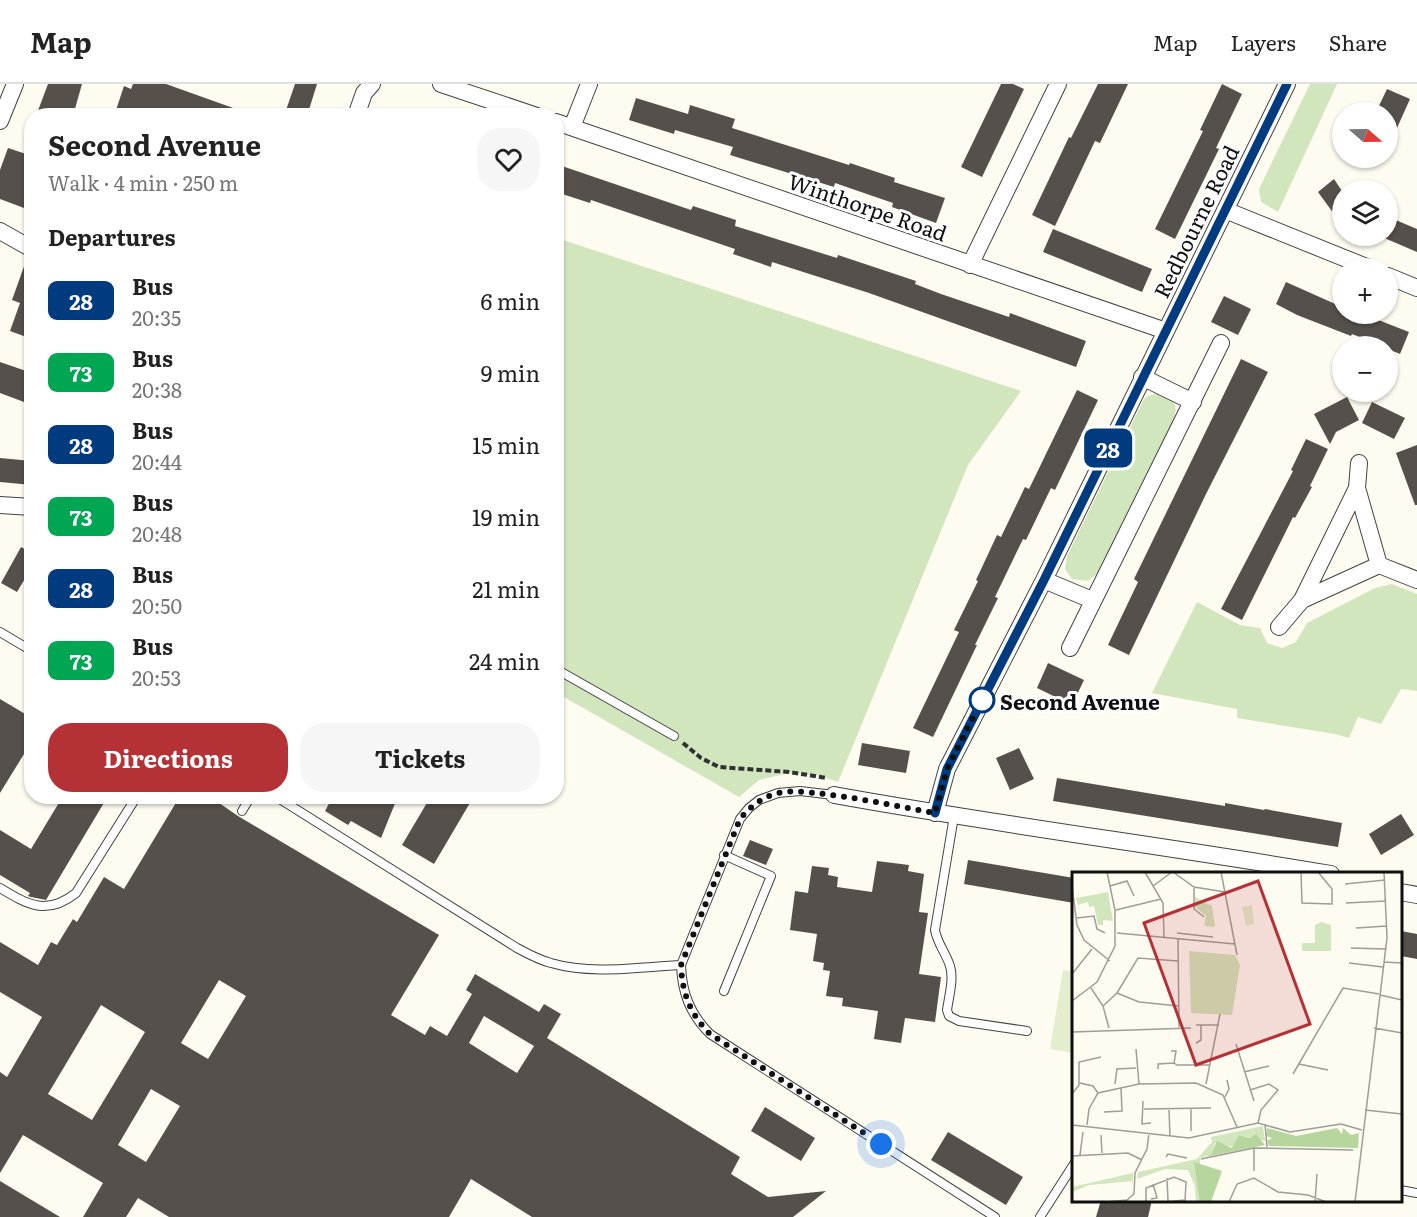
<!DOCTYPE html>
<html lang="en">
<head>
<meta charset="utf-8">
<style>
	:root { --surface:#fff; --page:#f6f6f6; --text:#222; --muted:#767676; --line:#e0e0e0; --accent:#b43136 }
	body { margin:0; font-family:Literata,serif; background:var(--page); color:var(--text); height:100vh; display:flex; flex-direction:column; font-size:22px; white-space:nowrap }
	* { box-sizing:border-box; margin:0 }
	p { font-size:20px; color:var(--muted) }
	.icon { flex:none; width:33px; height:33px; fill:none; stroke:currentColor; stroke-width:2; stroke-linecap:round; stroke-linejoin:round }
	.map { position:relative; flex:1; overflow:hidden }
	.drawer { position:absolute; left:24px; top:24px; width:540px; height:696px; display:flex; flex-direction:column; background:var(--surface); border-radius:24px; box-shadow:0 2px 4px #0004 }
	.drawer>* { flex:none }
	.badge { padding:0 12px; border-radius:9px; font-size:21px; line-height:39px }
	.needle { width:39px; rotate:110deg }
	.tools { position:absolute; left:1332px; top:18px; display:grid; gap:12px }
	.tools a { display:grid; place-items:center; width:66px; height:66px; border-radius:50%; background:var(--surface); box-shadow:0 2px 4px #0004; font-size:30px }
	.you { position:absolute; width:30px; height:30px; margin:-15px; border:4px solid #fff; border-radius:50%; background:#1a73e8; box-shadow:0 0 0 9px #1a73e833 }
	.map>.badge { position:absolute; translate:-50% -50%; box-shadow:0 0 0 3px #fff }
	h2 { padding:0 24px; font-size:22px; line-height:54px }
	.round { display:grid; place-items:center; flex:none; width:63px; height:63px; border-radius:24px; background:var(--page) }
	.head { display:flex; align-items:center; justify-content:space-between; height:102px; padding:0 24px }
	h1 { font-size:28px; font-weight:700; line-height:45px }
	.primary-button { display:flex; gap:12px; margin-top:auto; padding:12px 24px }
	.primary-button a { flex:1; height:69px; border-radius:24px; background:var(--accent); color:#fff; font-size:24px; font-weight:700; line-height:69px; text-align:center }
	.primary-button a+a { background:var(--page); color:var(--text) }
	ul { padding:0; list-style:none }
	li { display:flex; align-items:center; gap:18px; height:72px; padding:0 24px }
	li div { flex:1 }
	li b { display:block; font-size:22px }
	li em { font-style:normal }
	li .badge { min-width:66px; font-weight:700; text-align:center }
	header { display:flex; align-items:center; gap:36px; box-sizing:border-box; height:84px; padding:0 30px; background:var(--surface); border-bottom:2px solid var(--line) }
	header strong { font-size:28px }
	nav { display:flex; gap:33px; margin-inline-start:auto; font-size:21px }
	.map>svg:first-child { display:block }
	.green { fill:#d2e6bd }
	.pitch { fill:#e3eece }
	.building { fill:#56504c; fill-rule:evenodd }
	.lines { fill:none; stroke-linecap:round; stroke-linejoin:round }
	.service-casing { stroke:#424242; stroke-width:10 }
	.minor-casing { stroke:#424242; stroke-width:18 }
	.path { stroke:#313131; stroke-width:4; stroke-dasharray:6 3; stroke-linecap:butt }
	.service { stroke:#fff; stroke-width:8 }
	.minor { stroke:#fff; stroke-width:16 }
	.line-casing { stroke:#fff; stroke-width:14 }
	.line { stroke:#003b80; stroke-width:9 }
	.walk { stroke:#0f0f0f; stroke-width:6; stroke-dasharray:0 10.8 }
	.stop-dot { fill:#fff; stroke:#003b80; stroke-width:3 }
	.labels { text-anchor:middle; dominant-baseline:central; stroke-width:6; stroke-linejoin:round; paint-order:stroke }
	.street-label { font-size:21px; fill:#0f0f0f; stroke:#fff }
	.stop-label { font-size:21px; font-weight:bold; fill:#0f0f0f; stroke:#fff; text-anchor:start }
	.inset-road { fill:none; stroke:#9e9d97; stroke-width:1.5 }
	.view { fill:#b43136; fill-opacity:0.15; stroke:#b43136; stroke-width:3 }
	.inset-edge { fill:none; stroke:#0f0f0f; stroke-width:3 }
</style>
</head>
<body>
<header>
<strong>Map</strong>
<nav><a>Map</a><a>Layers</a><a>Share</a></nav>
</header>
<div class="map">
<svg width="1417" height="1133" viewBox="0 0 1417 1133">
	<rect width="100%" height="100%" fill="#fefbf1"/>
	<path class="green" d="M1310,0H1337L1278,128L1261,118L1259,105Z
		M557,154L1021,307L968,381L838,698L817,691L789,689L759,696L739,713L557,609Z
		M1158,309C1178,318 1179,321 1171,342L1098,489L1088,497L1072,495L1065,485L1067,472L1144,315L1148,312Z
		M1392,500L1417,510V607L1401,605L1381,640L1358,633L1349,654L1335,650L1237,634V625L1152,609L1197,518L1240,541L1260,544L1267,559L1282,564L1296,558L1307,539L1375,504Z"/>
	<path class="pitch" d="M1063,886L1073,888V969L1050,965Z"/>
	<path class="building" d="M48,0H82L73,32H36Z
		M133,0H166L250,30L249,32H114L124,2L131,5Z
		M295,0H317L307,32H284Z
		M1001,0H1013L1024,5L982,93L961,83Z
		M1098,0H1128L1100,59L1095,57L1055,142L1032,131L1069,53L1071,54Z
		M1222,0L1242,10L1216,64L1219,65L1175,155L1155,145L1203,47L1200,46Z
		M1387,5L1410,15L1388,64V28H1376Z
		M636,14L688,30L690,21L735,35L732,44L849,81L850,79L895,94L894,98L945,114L936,139L892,123L893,119L835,99L834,103L730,71L733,63L675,46L674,50L629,36Z
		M8,64L32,72V127L0,115V86Z
		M556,80L691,126L693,122L736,136L735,142L837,174L838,171L916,197L915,200L941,210L1009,233L1010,229L1086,257L1076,283L869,209L772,178L771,183L733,170L735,165L591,116L590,119L556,108Z
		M1334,95L1342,107V141L1318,108Z
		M1391,134L1417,145V168L1382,153L1388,152V141Z
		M1053,145L1152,185L1142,208L1043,168Z
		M27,174L32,175V255L10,247L20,219L12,216Z
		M1286,198L1342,223V230H1363L1409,248L1400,270L1388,265V262H1382L1352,250L1351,252L1297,231L1276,220Z
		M1224,212L1251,225L1238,251L1211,238Z
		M1241,275L1268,288L1206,410L1129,571L1108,561L1138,498L1134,495Z
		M0,278L32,289V321L0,309Z
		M1077,306L1098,316L1055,406L1051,404L1026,456L1023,455L995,513L998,514L975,561H977L933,653L913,644L959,548L954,546L978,497L976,496L997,451L1001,453L1025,403L1029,405Z
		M1347,313L1359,336L1336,348L1330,360L1314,330Z
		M1372,318L1405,334L1394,355L1362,339Z
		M1306,355L1328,365L1310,402L1312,403L1295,434L1293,433L1242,536L1221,525L1293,387L1291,386Z
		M1417,361V421H1415L1396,369Z
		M0,374L32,377V401L0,398Z
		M21,463L32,469V483L17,508L1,499Z
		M1048,579L1084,596L1072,621L1037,604Z
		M0,615L32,634V657L0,709Z
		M862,659L910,667L906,689L858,681Z
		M1019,664L1034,695L1010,706L996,674Z
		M1057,694L1225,722V719L1264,726L1265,725L1342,739L1338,763L1053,717Z
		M63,712H108L46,816L31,813L28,812L30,809L0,791V746L31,765Z
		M180,712H209L238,732L439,851L391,931L425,951L430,942L447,952L472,910L466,906L475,890L539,928L544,920L561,930L547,954L740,1073L731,1090L768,1113L826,1107L793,1133H532L471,1095L449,1133H169L138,1114L126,1133H83L103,1099L23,1051L0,1089V988L7,993L42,933L0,908V858L38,881L51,858L57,861L73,835L77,838L104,793L124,805ZM219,896L246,912L208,975L181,959ZM101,921L145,948L92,1036L48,1010ZM484,932L534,962L517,989L469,959ZM151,1005L180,1022L146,1078L118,1061Z
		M333,712H398L381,754L351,737L348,741L325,727Z
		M431,712H474L434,780L402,761Z
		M1401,730L1414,751L1381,771L1369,750Z
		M750,756L773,765L766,781L743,772Z
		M968,776L1074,794V819L964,800Z
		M877,777L909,781L908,787L924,790L919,828L928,829L919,890L941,893L935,938L905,934L901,959L874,955L878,927L842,922L843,914L826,912L830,887L823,886L824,879L813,877L817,850L790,846L795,807L808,809L812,782L829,784L828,791L838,793L837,803L872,808Z
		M1401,847L1417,850V875L1401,872Z
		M765,1023L815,1054L801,1077L751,1047Z
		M948,1048L1023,1093L1006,1121L931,1076Z
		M0,1097L60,1133H0Z
		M1101,1116H1152L1148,1133H1096Z"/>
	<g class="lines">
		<defs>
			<path id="service" d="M0,548L32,567
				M556,585L674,652
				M834,711L800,707L778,709L759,716L749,724L740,735L681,881C682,909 690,930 710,950L995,1133
				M275,712L517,864C528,870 539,876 551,879C592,891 639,883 681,881
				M242,727L251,712
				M954,732L935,846C937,859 946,869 950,882C954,895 949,912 947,926L949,932L959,937L1027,947
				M0,804C28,821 47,832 76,809L137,712
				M724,907L771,792L724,771
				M1400,1106L1417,1109
				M1040,1133L1074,1080"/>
			<path id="minor" d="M441,0L537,32
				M356,32L364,9L372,0
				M0,37L15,0
				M556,38L1166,247
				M572,43L589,0
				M1225,126L1369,184
				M0,147L32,165
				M970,181L1058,0
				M1388,192L1417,204
				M1142,293L1193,318
				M1357,404L1379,481
				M0,421L32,423
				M1044,496L1092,516
				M1302,516L1357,404L1359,379
				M1279,543L1302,516L1379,481L1417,496
				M1070,564L1221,259
				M834,711C999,741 1166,762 1331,790
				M935,729L947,685L1044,496L1287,0
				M1400,808L1417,811"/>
		</defs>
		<use href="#service" class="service-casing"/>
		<use href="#minor" class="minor-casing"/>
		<path class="path" d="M683,659L701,674L719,683L789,688L827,694"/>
		<use href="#service" class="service"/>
		<use href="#minor" class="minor"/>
	</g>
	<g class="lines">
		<defs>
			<path id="line" d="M935,729L947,685L1044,496L1287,0"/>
		</defs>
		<use href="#line" class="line-casing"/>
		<use href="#line" class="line"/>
		<path class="walk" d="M881,1060L710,950C690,930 682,909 681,881L740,735C750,723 762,713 778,709C790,706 803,708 815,709C855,713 895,722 935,729L947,685L982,616"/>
	</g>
	<circle class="stop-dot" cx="982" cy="616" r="12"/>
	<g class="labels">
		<g class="street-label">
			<text transform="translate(868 122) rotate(19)">Winthorpe Road</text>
			<text transform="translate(1195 137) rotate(-64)">Redbourne Road</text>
		</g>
		<g class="stop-label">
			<text x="1000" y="616">Second Avenue</text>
		</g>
	</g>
	<g transform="translate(1072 788)">
		<rect width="330" height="330" fill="#fefbf1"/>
		<path d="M36,20L41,49L31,48V53H26L22,34L17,35L16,30L6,33L4,26ZM123,25L140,34L143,55L132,54L134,44L123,35ZM249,50L259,53V79H230V71H243V53ZM117,79L163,83L168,93L160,143L119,141ZM191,254L193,269L167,263L163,275L143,271L139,282L128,286V330H124L123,314L116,298L93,297L65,307L66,300L125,287L140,270L139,265ZM61,301V309L17,313L0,320V315Z" fill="#d2e6bd"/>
		<path d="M195,256L224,264L265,256L270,262L271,256L279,263L287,261L286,276L197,274L195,269L200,266L194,264ZM184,262L193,273L133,285L139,282L145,269L160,276L167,263L178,266ZM122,290L150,299L139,330H128Z" fill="#b6d69d"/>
		<path d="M180,33L182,52L174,54L170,35Z" fill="#e3eece"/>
		<path class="inset-road" d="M73,0L91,31L92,65M101,0L122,15L153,20M149,0L165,83M229,0L230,31L260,32V17L246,0M273,12L313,8M0,14L5,53L12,68L38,89M38,14L55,9L62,24M81,14L100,0M122,16V37L132,45M274,31L314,29M44,38L89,27M5,46L22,44L25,57L33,61M284,56L315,54M45,61L163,72M105,61L141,65M106,67L107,155M279,76L313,77M312,90L330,91M277,91L311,95M0,102L20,77M19,116L31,134L37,156M45,121L67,130L107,134M308,123L330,128M0,129L25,110L43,74V38L35,0M31,134L45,121L66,86L106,89M124,153H147M302,156L330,161M0,160L119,156M124,171L129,168V153M164,172L182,229M64,177L67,212M99,179H104L102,191L105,193H138M227,192L256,198M86,197V192L102,191M172,200L197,194M221,202L271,116L307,122M8,211L21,214L26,221M43,212L45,197L64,196M134,212L148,142M178,218L197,212L206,218L189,238L186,251M0,222L7,213V190L29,185M153,225L157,217L155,208M71,229L70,252L79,251M72,237L139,236M97,238L98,265M293,238L330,242M32,240L50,239L49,216M193,252L195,275M0,253L117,266L186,251L218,260L269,252L290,258M15,253L17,237L26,221L67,212L124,211L151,223L165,255M119,259V237M29,263L30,281M8,283L11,260M0,284L56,281L70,288M94,285L96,282L115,286M129,287L182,276L281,278M182,299V276M95,306L96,329M79,327L85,326L81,312M35,330L55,328L62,322L63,301L75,277L77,261M74,330V316L102,305L114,310L113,330M93,330L113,328M157,330L165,312L182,306L206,320L236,323L254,330M243,330L245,302M283,330L315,66L312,0"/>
		<path class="view" d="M186,9L238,152L124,193L72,51Z"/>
		<rect width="330" height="330" class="inset-edge"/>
	</g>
</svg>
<div class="tools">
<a><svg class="needle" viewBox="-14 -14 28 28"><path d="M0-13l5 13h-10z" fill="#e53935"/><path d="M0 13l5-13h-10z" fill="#767676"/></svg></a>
<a><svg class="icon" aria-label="layers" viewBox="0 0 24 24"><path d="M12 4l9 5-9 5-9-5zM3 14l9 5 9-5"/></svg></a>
<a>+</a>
<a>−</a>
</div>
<div class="you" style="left:881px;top:1060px"></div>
<b class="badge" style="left:1108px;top:364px;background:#003b80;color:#fff">28</b>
<section class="drawer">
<div class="head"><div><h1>Second Avenue</h1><p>Walk · 4 min · 250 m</p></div><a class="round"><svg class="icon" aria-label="heart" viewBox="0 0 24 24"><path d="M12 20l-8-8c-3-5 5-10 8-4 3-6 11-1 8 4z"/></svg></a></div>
<h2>Departures</h2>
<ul>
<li><span class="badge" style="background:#003b80;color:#fff">28</span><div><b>Bus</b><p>20:35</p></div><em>6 min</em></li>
<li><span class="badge" style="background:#00a651;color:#fff">73</span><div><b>Bus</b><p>20:38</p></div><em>9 min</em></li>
<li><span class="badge" style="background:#003b80;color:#fff">28</span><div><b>Bus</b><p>20:44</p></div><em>15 min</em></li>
<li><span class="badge" style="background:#00a651;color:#fff">73</span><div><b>Bus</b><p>20:48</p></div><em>19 min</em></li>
<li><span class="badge" style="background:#003b80;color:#fff">28</span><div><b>Bus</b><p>20:50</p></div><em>21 min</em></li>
<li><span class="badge" style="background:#00a651;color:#fff">73</span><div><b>Bus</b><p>20:53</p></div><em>24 min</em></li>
</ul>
<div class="primary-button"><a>Directions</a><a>Tickets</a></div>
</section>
</div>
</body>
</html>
